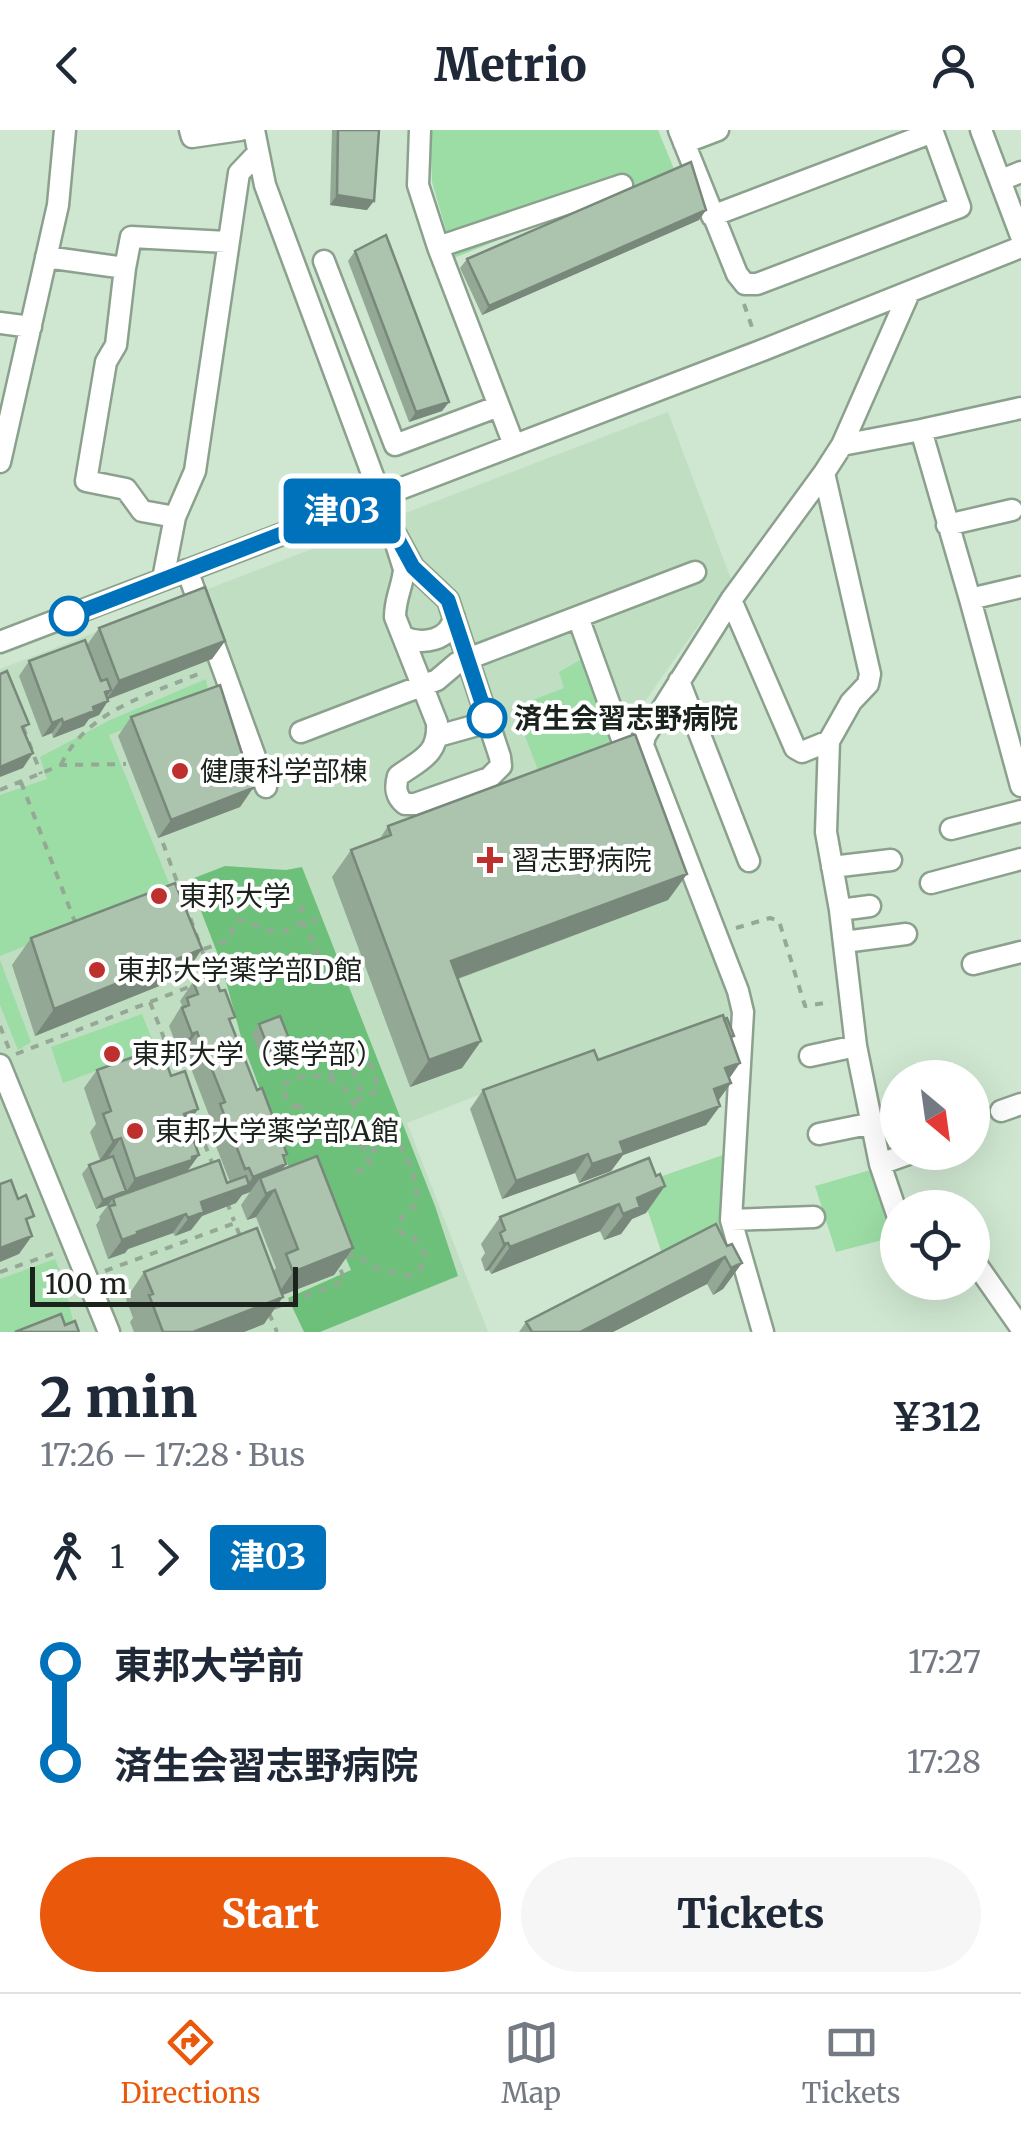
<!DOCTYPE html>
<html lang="en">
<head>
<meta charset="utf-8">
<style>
	:root { --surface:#fff; --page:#f6f6f7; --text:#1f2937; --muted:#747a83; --line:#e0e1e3; --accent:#ea580c }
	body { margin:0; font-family:Merriweather,"Noto Sans JP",serif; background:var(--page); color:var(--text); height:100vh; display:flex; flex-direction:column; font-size:38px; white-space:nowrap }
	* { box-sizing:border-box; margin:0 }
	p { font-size:32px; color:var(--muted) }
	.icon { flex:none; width:55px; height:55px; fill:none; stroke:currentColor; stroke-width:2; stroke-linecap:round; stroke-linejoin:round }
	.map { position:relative; height:1202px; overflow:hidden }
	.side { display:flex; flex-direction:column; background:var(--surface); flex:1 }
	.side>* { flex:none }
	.badge { padding:0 20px; border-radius:8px; font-size:35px; line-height:65px }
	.needle { width:65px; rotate:151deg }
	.buttons { position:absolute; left:880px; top:930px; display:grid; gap:20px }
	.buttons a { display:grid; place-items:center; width:110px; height:110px; border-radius:50%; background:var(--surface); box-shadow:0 10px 40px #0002; font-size:50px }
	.scale { position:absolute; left:30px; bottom:25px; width:268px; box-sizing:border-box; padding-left:10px; border:5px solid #1b231c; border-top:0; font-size:28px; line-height:35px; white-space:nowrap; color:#1b231c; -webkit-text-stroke:8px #fff; paint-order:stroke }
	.map>.badge { position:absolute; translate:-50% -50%; box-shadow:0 0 0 5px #fff }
	.legs { display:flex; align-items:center; gap:15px; height:110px; padding:0 40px; font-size:32px }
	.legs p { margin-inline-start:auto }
	.overview { display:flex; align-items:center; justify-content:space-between; height:170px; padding:0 40px }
	h1 { font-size:55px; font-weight:800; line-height:75px }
	.action { display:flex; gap:20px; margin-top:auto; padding:20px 40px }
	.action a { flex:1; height:115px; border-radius:60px; background:var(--accent); color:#fff; font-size:40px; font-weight:800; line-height:115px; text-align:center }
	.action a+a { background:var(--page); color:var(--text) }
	ul { padding:0 40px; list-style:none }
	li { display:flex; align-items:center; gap:35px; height:100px; font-size:38px }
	li i { display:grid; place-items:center; width:15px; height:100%; margin:0 12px; background:currentColor }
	li i::after { content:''; width:25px; height:25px; margin:-12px; border:8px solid; border-radius:50%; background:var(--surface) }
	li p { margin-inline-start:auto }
	li:first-child i { background:linear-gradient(#0000 50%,currentColor 0) }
	li:last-child i { background:linear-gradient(currentColor 50%,#0000 0) }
	header { display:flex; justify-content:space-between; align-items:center; height:130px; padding:0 40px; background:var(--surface); font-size:45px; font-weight:800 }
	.menu { display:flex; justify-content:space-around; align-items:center; height:140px; border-top:2px solid var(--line); background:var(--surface); font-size:28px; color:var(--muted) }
	.menu a { display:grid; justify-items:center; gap:5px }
	.menu .active { color:var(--accent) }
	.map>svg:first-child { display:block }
	.built { fill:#c0dec2 }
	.green { fill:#9cdda5 }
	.forest { fill:#6dc07a }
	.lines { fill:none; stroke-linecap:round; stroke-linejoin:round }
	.minor-casing { stroke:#8ba18d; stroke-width:25 }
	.path { stroke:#95a896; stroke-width:4; stroke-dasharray:8 8; stroke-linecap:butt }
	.minor { stroke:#fff; stroke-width:20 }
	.wall { fill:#94a896 }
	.shaded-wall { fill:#78887a }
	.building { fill:#acc3ae; stroke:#78887a; stroke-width:2.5 }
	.line-1-casing { stroke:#fff; stroke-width:22 }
	.line-1 { stroke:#0072bc; stroke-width:15 }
	.stop-1-dot { fill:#fff; stroke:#0072bc; stroke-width:5 }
	.poi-dot { fill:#be302e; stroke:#fff; stroke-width:4 }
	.labels { text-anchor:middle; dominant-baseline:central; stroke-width:8; stroke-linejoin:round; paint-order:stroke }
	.stop-label { font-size:28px; font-weight:bold; fill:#1b231c; stroke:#fff; text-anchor:start }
	.poi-label { font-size:28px; fill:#1b231c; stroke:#fff; text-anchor:start }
</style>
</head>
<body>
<header><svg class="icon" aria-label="back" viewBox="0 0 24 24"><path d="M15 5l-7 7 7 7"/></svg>Metrio<svg class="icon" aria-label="person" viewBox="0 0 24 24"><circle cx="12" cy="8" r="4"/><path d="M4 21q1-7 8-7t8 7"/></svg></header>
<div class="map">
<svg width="1021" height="1202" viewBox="0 0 1021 1202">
	<rect width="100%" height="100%" fill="#cfe7d1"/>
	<path class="built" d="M668,282L731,449L627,597L727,863L733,885L595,932L591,921L407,993L488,1202H0V539Z"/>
	<path class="green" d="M430,0H658L674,39L454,128L432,52Z
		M582,529L614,617L541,648L514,577L564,558L559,542Z
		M206,549L209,566L109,605L171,758L0,826V665L47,649L40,627L108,591Z
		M0,830L31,912L18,920L0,875Z
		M142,884L156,919L63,953L51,917Z
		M726,1024V1105L663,1127L639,1054Z
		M874,1039L891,1086L894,1107L836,1122L815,1056Z
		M55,1129L63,1148L73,1191L43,1202H0V1149Z"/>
	<path class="forest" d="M225,736L286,740L302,737L435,1076L458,1146L320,1202H304L288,1168L351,1140L307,1038L290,1040L243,914L220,830L189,750Z"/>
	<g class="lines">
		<defs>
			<path id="minor" d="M190,0L192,7L240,0
				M254,0L265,55L393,400L413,437L448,470L500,627L501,636L489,648L415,674H405C395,666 395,657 398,646C420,630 439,625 437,593L395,487C395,467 403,456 404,439L381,366
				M420,0L418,55L438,117L514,315
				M679,0L737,144L745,154H757L960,77L932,0
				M981,0L1021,106
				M684,13L718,0
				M1001,50L1021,42
				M712,86L933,2
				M438,117L622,55
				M46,127L125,138
				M324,131L395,315L499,276
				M0,193L31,197
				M921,300L970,469L1021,656
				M842,315L921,300L1021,278
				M0,332L58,75L65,0
				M824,343L870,544L868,554L851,572L829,611L826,702L840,780L856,916L880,1034L898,1087
				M175,387L142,381L126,359L86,351L106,232L116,215L125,138L131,107L227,112
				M947,395L1012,380
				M187,440L266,657
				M163,449L175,387L195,341L239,43L257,24
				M970,469L1021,457
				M731,470L795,618L802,622L829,611
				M578,487L622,609
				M403,507C423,515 450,511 454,487
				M0,512L763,220L1021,117
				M679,551L749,731
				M301,602L437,550L457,533L695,442
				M438,606L488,592
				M951,699L1021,681
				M832,737L891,730
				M931,753L1021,729
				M840,780L870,776
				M844,812L906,804
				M973,834L1021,822
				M810,926L856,916
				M0,935L109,1202
				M1001,981L1021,974
				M819,1004L873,993
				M880,1034L914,1022
				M731,1090L814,1087
				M972,1128L1021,1198
				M763,1202L731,1090L743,882L738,861L643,615L645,606L731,470L824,343L842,315L909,163"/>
		</defs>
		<use href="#minor" class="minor-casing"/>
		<path class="path" d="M744,174L754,203
			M23,597L41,644
			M61,635C86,580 152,564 203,542
			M21,652L75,792
			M0,660L61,635L126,634
			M163,713L212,848
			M304,776L300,781L304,795L317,819L316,835
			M736,798L770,788L779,791L805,876L831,872
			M204,819L229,810L234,793L238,790L249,792L264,800L284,802L292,795L318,790
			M150,872L179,947
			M0,896L9,919
			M16,924L194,855
			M351,929L350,927L353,932L352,938L363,967
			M331,949L332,942L339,938H348L346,929L364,922L370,932L379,960L352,973
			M299,976L290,975L281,957C298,942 325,942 343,957C349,962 352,971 355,978L346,996
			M193,984L213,1035
			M273,999L280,996L299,976C316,992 323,999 346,996L368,1023
			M227,1072L234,1091
			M346,1126L358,1124C371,1141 389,1141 408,1146L420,1139L426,1126L414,1108L408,1107L399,1101C399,1089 405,1081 416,1075C419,1052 411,1036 400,1015L388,1011L366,1025L370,1034L354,1044L351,1041
			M105,1141L235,1093L241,1109
			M0,1142L55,1123
			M274,1178L345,1151L338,1133
			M269,1183L277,1202"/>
		<use href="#minor" class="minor"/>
	</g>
	<path class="wall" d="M332,0H379L367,80L330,75Z
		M706,80L699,90L482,185L460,138L467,129Z
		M355,121L449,272L442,281L409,292L348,131Z
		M99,498L225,511L212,529L108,569L99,585L89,589L84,596L53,608L52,603L42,607L19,546L29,531L87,515Z
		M131,587L253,658L240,677L158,708L118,606Z
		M388,696L687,744L668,770L458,849L481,911L462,938L410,957L332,747L351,720L379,710Z
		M31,808L184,846L35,906L12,835Z
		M193,852L231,893L284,1028L283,1039L353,1118L334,1145L282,1165L264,1194L244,1202H134L130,1192L133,1188L126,1169L144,1142H273L276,1138L256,1087L247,1090L241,1075L250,1062L242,1065L236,1073L202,1086L191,1100L175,1106L173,1103L128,1119L125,1123L108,1129L96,1095L100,1089L99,1087L108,1075L96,1079L82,1044L89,1035L108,1027L100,1030L90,1002L96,994L84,958L97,940L171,946L198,979L188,994L187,1041L227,1053L230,1052L207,993L210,988L184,920L179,922L169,896L182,875L180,871Z
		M259,894L290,911L283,920L262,929L252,904Z
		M732,909L729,949L731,953L718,971L720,976L706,995L623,1025L611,1041L579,1053L575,1043L502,1069L470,979L483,960L598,930Z
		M649,1028L646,1083L632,1089L621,1104L604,1110L600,1101L491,1144L489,1140L485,1141L481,1129L485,1123L481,1114L500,1087Z
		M727,1116L742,1133L723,1159L713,1165L707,1154L613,1202H519L526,1192Z"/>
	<path class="shaded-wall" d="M337,65L374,71L367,80L330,75Z
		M706,80L699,90L482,185L489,176Z
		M449,272L442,281L409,292L416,282Z
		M225,511L212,529L106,570L119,551Z
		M111,560L102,574L108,571L99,585L89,589L84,596L53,608L63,593L105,562Z
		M62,589L52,603L42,607L52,593Z
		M33,623L23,638L0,647V637Z
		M253,658L240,677L158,708L171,690Z
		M687,744L668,770L432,858L451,831Z
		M202,819L184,846L35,906L54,879Z
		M197,902L184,920L179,922L192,904Z
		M290,911L283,920L262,929L269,920Z
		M481,911L462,938L410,957L429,930Z
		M740,933L727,952L725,938Z
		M731,953L717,972L714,959Z
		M720,976L706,995L623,1025L611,1041L579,1053L592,1034L620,1012Z
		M198,979L185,998L184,984Z
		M121,1008L108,1027L100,1030L113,1011Z
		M287,1024L277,1038L286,1034L273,1053L260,1048L250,1062L242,1065L236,1073L202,1086L191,1100L175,1106L201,1072L247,1055L253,1047Z
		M588,1024L575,1043L502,1069L516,1051Z
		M199,1025L186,1043L122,1068L135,1049Z
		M665,1056L646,1083L632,1089L621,1104L604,1110L637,1068Z
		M275,1060L256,1087L247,1090L266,1064Z
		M126,1061L120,1070L113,1068L108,1075L96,1079L103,1070Z
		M619,1074L600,1101L491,1144L510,1117Z
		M186,1084L173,1103L128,1119L125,1123L108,1129L122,1110L137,1102Z
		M32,1106L19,1124L0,1132V1118Z
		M508,1113L489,1140L485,1141L504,1114Z
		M353,1118L334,1145L275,1168L293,1142Z
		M725,1127L707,1154L613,1202H580Z
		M742,1133L723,1159L713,1165L731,1138Z
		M283,1167L264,1194L244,1202H193Z"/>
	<path class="building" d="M338,0H379L374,71L337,65Z
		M691,32L706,80L489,176L467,129Z
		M386,105L449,272L416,282L355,121Z
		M205,457L225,511L119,551L99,498Z
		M85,510L101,551L107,549L111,560L105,562L108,571L93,577L94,581L63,593L62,589L52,593L29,531Z
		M7,541L29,594L22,597L33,623L0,637V544Z
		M220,555L253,658L171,690L131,587Z
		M635,604L687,744L451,831L481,911L429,930L351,720L391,705L388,696Z
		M175,753L202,819L54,879L31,808Z
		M214,844L220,861L225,860L235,887L229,889L257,960L262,958L287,1024L283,1025L286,1034L253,1047L249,1038L245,1039L220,974L225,972L197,902L192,904L182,878L189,875L187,868L198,864L193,852Z
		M723,885L740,933L725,938L731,953L714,959L720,976L620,1012L624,1023L592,1034L588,1024L516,1051L483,960L594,920L598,930Z
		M280,886L290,911L269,920L259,894Z
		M727,888L734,906L731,907L724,889Z
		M161,917L171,946L185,941L198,979L184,984L199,1025L192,1027V1030L135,1049L121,1008L113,1011L103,984L111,981L97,940Z
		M113,1026L126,1061L103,1070L89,1035Z
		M317,1026L353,1118L293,1142L286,1124L298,1119L275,1060L266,1064L260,1048Z
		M649,1028L656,1046L660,1044L665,1056L637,1068L640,1077L623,1084L619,1074L510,1117L508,1113L504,1114L500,1103L505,1100L500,1087Z
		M219,1030L227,1053L246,1046L249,1055L201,1072L204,1082L188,1088L186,1084L137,1102L138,1104L122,1110L109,1076L115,1075L113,1068Z
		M11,1050L18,1069L26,1065L34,1086L26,1089L32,1106L0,1118V1054Z
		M716,1094L727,1116L732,1114L742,1133L731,1138L725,1127L580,1202H532L526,1192Z
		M257,1098L283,1167L193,1202H163L149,1165L153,1164L144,1142Z
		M61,1184L65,1195L75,1191L79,1202H15Z"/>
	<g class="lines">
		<defs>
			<path id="line-1" d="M69,486L380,366L393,400L413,437L448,470L487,588"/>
		</defs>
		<use href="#line-1" class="line-1-casing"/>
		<use href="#line-1" class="line-1"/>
	</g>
	<g class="stop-1-dot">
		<circle cx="69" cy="486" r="18"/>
		<circle cx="487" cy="588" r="18"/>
	</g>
	<g class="poi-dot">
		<circle cx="180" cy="641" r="10"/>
		<path d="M485 715h10v10h10v10h-10v10h-10v-10h-10v-10h10z"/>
		<circle cx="159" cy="766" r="10"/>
		<circle cx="97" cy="840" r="10"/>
		<circle cx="112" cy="924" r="10"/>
		<circle cx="135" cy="1001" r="10"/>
	</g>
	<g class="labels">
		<g class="stop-label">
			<text x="514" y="588">済生会習志野病院</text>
		</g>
		<g class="poi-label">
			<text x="200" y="641">健康科学部棟</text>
			<text x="512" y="730">習志野病院</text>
			<text x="179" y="766">東邦大学</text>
			<text x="117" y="840">東邦大学薬学部D館</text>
			<text x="132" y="924">東邦大学（薬学部）</text>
			<text x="155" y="1001">東邦大学薬学部A館</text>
		</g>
	</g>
</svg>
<div class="buttons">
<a><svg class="needle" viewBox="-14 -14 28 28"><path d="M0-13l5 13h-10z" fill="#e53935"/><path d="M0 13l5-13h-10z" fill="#747a83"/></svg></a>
<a><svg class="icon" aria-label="locate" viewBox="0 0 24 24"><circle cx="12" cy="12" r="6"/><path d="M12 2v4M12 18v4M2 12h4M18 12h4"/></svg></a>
</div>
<div class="scale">100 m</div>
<b class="badge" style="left:342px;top:381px;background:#0072bc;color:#fff">津03</b>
</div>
<section class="side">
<div class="overview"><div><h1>2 min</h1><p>17:26 – 17:28 · Bus</p></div><b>¥312</b></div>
<div class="legs"><svg class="icon" aria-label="walk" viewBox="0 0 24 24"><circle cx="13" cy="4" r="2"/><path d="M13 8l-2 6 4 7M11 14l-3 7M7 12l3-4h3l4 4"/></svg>1<svg class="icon" aria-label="forward" viewBox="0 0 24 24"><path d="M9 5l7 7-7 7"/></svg><b class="badge" style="background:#0072bc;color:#fff">津03</b></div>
<ul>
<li><i style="color:#0072bc"></i><b>東邦大学前</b><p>17:27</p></li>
<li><i style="color:#0072bc"></i><b>済生会習志野病院</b><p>17:28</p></li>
</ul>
<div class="action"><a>Start</a><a>Tickets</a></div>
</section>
<nav class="menu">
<a class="active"><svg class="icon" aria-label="directions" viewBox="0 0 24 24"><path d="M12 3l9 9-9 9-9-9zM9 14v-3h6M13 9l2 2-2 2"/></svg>Directions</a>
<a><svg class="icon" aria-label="map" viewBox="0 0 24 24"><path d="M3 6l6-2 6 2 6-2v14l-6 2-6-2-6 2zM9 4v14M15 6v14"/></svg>Map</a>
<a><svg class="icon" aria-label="tickets" viewBox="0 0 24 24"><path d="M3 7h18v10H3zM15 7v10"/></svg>Tickets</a>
</nav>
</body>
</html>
